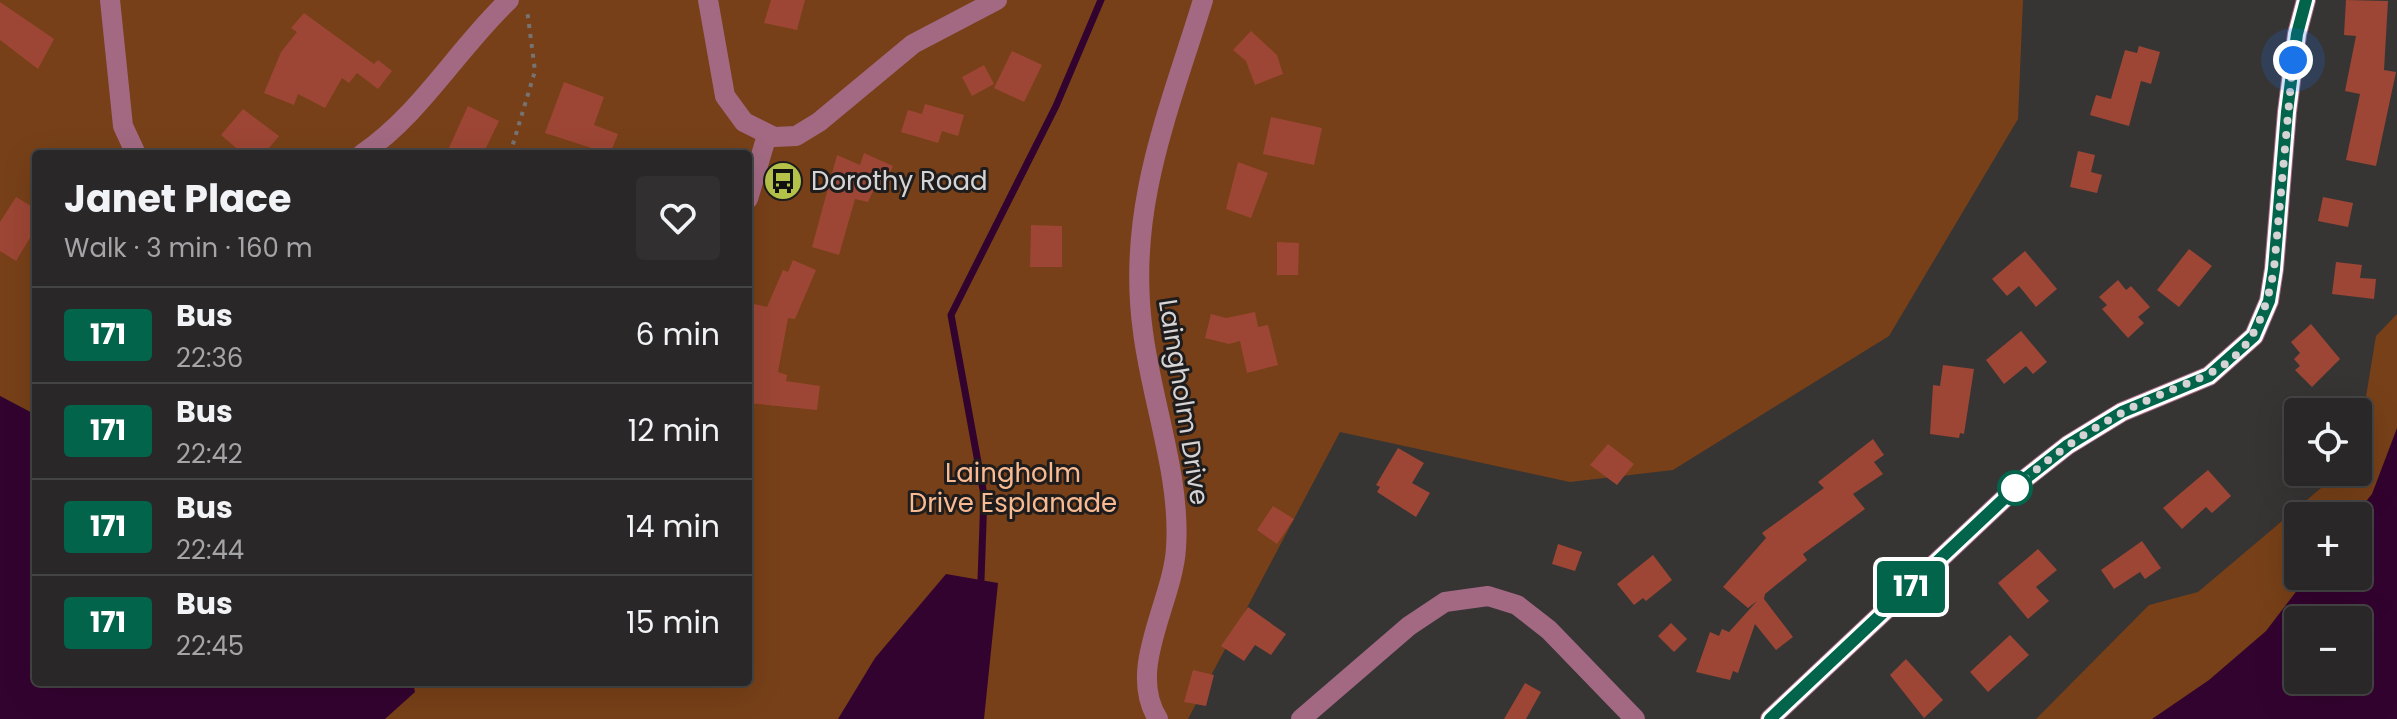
<!DOCTYPE html>
<html lang="en">
<head>
<meta charset="utf-8">
<style>
	:root { --surface:#292727; --page:#312f2f; --text:#f1f3f6; --muted:#a5a5a7; --line:#454444 }
	body { margin:0; font-family:Poppins,sans-serif; background:var(--page); color:var(--text); height:100vh; display:flex; flex-direction:column; font-size:30px; white-space:nowrap }
	* { box-sizing:border-box; margin:0 }
	p { font-size:26px; color:var(--muted) }
	.icon { flex:none; width:44px; height:44px; fill:none; stroke:currentColor; stroke-width:2; stroke-linecap:round; stroke-linejoin:round }
	.map { position:relative; flex:1; overflow:hidden }
	.drawer { position:absolute; left:32px; top:150px; width:720px; height:536px; display:flex; flex-direction:column; background:var(--surface); border-radius:8px; box-shadow:0 8px 32px #0002,0 0 0 2px var(--line) }
	.drawer>* { flex:none }
	.badge { padding:0 16px; border-radius:6px; font-size:28px; line-height:52px }
	.buttons { position:absolute; left:2284px; top:398px; display:grid; gap:16px }
	.buttons a { display:grid; place-items:center; width:88px; height:88px; border-radius:8px; background:var(--surface); box-shadow:0 8px 32px #0002,0 0 0 2px var(--line); font-size:40px }
	.you { position:absolute; width:40px; height:40px; margin:-20px; border:6px solid #fff; border-radius:50%; background:#1a73e8; box-shadow:0 0 0 12px #1a73e833 }
	.map>.badge { position:absolute; translate:-50% -50%; box-shadow:0 0 0 4px #fff }
	.round { display:grid; place-items:center; flex:none; width:84px; height:84px; border-radius:8px; background:var(--page) }
	.head { display:flex; align-items:center; justify-content:space-between; height:136px; padding:0 32px }
	h1 { font-size:38px; font-weight:700; line-height:60px }
	ul { padding:0; list-style:none }
	li { display:flex; align-items:center; gap:24px; height:96px; padding:0 32px; border-top:2px solid var(--line) }
	li div { flex:1 }
	li b { display:block; font-size:30px }
	li em { font-style:normal }
	li .badge { min-width:88px; font-weight:700; text-align:center }
	.map>svg:first-child { display:block }
	.green { fill:#774018; fill-rule:evenodd }
	.water { fill:#330330; fill-rule:evenodd }
	.lines { fill:none; stroke-linecap:round; stroke-linejoin:round }
	.stream { stroke:#330330; stroke-width:7 }
	.building { fill:#9d4635 }
	.path { stroke:#767373; stroke-width:4; stroke-dasharray:4 6; stroke-linecap:butt }
	.minor { stroke:#a36983; stroke-width:20 }
	.line-casing { stroke:#fff; stroke-width:18 }
	.line { stroke:#02644b; stroke-width:12 }
	.walk { stroke:#d5d3d3; stroke-width:8; stroke-dasharray:0 14.4 }
	.stop-dot { fill:#fff; stroke:#02644b; stroke-width:4 }
	.labels { text-anchor:middle; dominant-baseline:central; stroke-width:6; stroke-linejoin:round; paint-order:stroke }
	.poi-label { font-size:26px; fill:#d5d3d3; stroke:#1e1c1c; text-anchor:start }
	.street-label { font-size:26px; fill:#d5d3d3; stroke:#1e1c1c }
	.park-label { font-size:26px; fill:#f9ba92; stroke:#1e1c1c }
</style>
</head>
<body>
<div class="map">
<svg width="2397" height="719" viewBox="0 0 2397 719">
	<rect width="100%" height="100%" fill="#373434"/>
	<path class="green" d="M0,0H2023L2018,119L1889,336L1673,470L1570,482L1340,432L1188,719H0L36,682H406L414,690L413,682H748V154H36V415L0,396Z
		M2397,314V719H2036L2149,605L2198,592L2340,472H2358V445L2376,336ZM2298,516H2358V576H2298ZM2298,620H2358V680H2298Z"/>
	<path class="water" d="M0,396L36,415V682H413L415,692L385,719H0Z
		M2397,428V719H2152L2209,680L2266,631L2308,576H2358V516H2354L2372,494ZM2298,620H2358V680H2298Z
		M946,574L998,583L984,719H838L875,658Z"/>
	<g class="lines">
		<path class="stream" d="M981,580L984,495L951,315L1056,106L1101,0"/>
	</g>
	<path class="building" d="M771,0H805L797,30L764,23Z
		M2346,0L2388,1L2384,70L2396,72L2376,166L2346,160L2360,94L2345,91L2356,36L2344,35Z
		M0,2L54,39L38,69L0,40Z
		M304,13L374,64L378,60L392,71L378,89L357,73L349,83L342,78L325,108L298,94L294,105L264,93L281,52L297,32L291,28Z
		M1251,31L1277,55L1283,74L1255,85L1246,61L1233,50Z
		M2139,46L2160,52L2151,84L2141,81L2129,126L2090,115L2096,95L2111,99L2125,50L2137,53Z
		M1012,51L1042,65L1024,102L994,88Z
		M984,65L994,84L972,96L962,77Z
		M564,82L604,97L594,125L618,134L610,154L545,133Z
		M925,104L964,115L958,136L942,131L938,143L901,132L908,110L922,114Z
		M468,106L499,121L483,154H446Z
		M243,109L279,136L264,154H243L221,135Z
		M1271,117L1322,128L1314,165L1263,154Z
		M2078,151L2095,155L2091,172L2102,175L2097,193L2070,187Z
		M864,153L893,166L885,184L879,192L874,189L868,202L855,199L839,255L812,247L837,155L860,165Z
		M1238,162L1268,173L1251,218L1226,209Z
		M16,197L36,209V228L16,261L0,251V222Z
		M2323,197L2353,203L2348,227L2318,221Z
		M1031,225L1062,226V267H1030Z
		M1277,242L1299,243L1298,275H1277Z
		M2189,249L2212,266L2179,307L2157,290Z
		M2025,251L2057,289L2036,307L2019,286L2007,296L1992,279Z
		M793,260L816,270L795,319L788,318L778,372L787,375L786,381L820,386L817,410L748,403V313L752,314L754,304L767,307L783,270L788,272Z
		M2336,262L2362,265L2360,278L2376,279L2374,299L2332,294Z
		M2118,280L2126,290L2131,286L2150,307L2138,317L2144,323L2128,338L2102,309L2107,305L2099,297Z
		M1255,312L1258,327L1268,325L1278,365L1247,373L1240,341L1229,344L1205,338L1211,314L1226,318Z
		M2311,324L2340,359L2312,387L2295,370L2300,366L2294,359L2300,353L2291,342Z
		M2021,331L2047,362L2033,374L2026,366L2004,384L1986,360Z
		M1943,365L1974,369L1964,434L1960,433L1959,438L1930,434L1933,385L1940,386Z
		M1873,439L1884,455L1874,462L1883,474L1853,494L1865,509L1803,554L1807,560L1765,594L1764,599L1793,637L1776,650L1755,624L1738,673L1733,671L1730,680L1696,672L1710,632L1719,636L1722,629L1729,632L1757,601L1748,608L1723,587L1766,538L1762,533L1824,488L1818,482Z
		M1608,444L1634,464L1617,485L1590,465Z
		M1398,448L1424,463L1412,483L1430,493L1416,517L1377,492L1380,487L1376,485Z
		M2208,470L2231,496L2212,513L2206,507L2182,529L2163,508Z
		M1273,506L1294,519L1277,544L1257,530Z
		M2142,541L2161,568L2145,579L2140,572L2114,589L2101,570Z
		M1558,544L1582,552L1575,571L1552,564Z
		M2038,549L2057,570L2036,587L2049,601L2028,619L1998,583Z
		M1653,555L1672,580L1646,601L1643,598L1634,605L1617,584Z
		M1248,607L1286,634L1271,655L1255,645L1244,661L1221,646Z
		M1671,623L1687,639L1674,652L1658,636Z
		M2010,635L2029,655L1988,692L1970,672Z
		M1906,659L1943,700L1924,718L1890,675Z
		M1193,670L1214,675L1206,706L1184,702Z
		M1525,683L1541,692L1526,719H1504Z"/>
	<g class="lines">
		<path class="path" d="M510,154L535,71L527,9"/>
		<path class="minor" d="M110,0L123,126L136,154
			M708,0L725,96L744,122L774,137L796,136L819,122L913,44L997,0
			M362,154C421,114 458,48 509,0
			M748,199L767,135
			M1158,719C1126,669 1173,602 1176,548C1181,477 1152,403 1143,332C1126,210 1168,114 1203,0
			M1301,719L1409,626L1445,602L1488,596L1517,605L1549,630L1635,719
			M1770,719L2026,478L2068,445L2122,412L2209,376L2254,336L2269,301L2274,269L2287,112L2297,34L2306,0"/>
	</g>
	<g class="lines">
		<defs>
			<path id="line" d="M1770,719L2026,478L2068,445L2122,412L2209,376L2254,336L2269,301L2274,269L2287,112L2297,34L2306,0"/>
		</defs>
		<use href="#line" class="line-casing"/>
		<use href="#line" class="line"/>
		<path class="walk" d="M2015,488C2047,459 2082,434 2120,414C2203,368 2254,383 2274,269L2293,60"/>
	</g>
	<defs>
		<symbol id="bus-disc" viewBox="-11 -11 22 22"><circle r="9.5" fill="#b4c24a" stroke="#1e1c1c"/><path d="M-5-6H5V4H4V6H2V4H-2V6H-4V4H-5ZM-3.5-4V0h7V-4ZM-3.5 1.2v1.5H-2V1.2ZM2 1.2v1.5H3.5V1.2Z" fill="#111"/></symbol>
	</defs>
	<g fill-rule="evenodd">
		<use href="#bus-disc" x="761" y="159" width="44" height="44"/>
	</g>
	<circle class="stop-dot" cx="2015" cy="488" r="16"/>
	<g class="labels">
		<g class="poi-label">
			<text x="811" y="181">Dorothy Road</text>
		</g>
		<g class="street-label">
			<text transform="translate(1184 402) rotate(81)">Laingholm Drive</text>
		</g>
		<g class="park-label">
			<text x="1013" y="473">Laingholm<tspan x="1013" dy="30">Drive Esplanade</tspan></text>
		</g>
	</g>
</svg>
<div class="buttons">
<a><svg class="icon" aria-label="locate" viewBox="0 0 24 24"><circle cx="12" cy="12" r="6"/><path d="M12 2v4M12 18v4M2 12h4M18 12h4"/></svg></a>
<a>+</a>
<a>−</a>
</div>
<div class="you" style="left:2293px;top:60px"></div>
<b class="badge" style="left:1911px;top:587px;background:#02644b;color:#fff">171</b>
<section class="drawer">
<div class="head"><div><h1>Janet Place</h1><p>Walk · 3 min · 160 m</p></div><a class="round"><svg class="icon" aria-label="heart" viewBox="0 0 24 24"><path d="M12 20l-8-8c-3-5 5-10 8-4 3-6 11-1 8 4z"/></svg></a></div>
<ul>
<li><span class="badge" style="background:#02644b;color:#fff">171</span><div><b>Bus</b><p>22:36</p></div><em>6 min</em></li>
<li><span class="badge" style="background:#02644b;color:#fff">171</span><div><b>Bus</b><p>22:42</p></div><em>12 min</em></li>
<li><span class="badge" style="background:#02644b;color:#fff">171</span><div><b>Bus</b><p>22:44</p></div><em>14 min</em></li>
<li><span class="badge" style="background:#02644b;color:#fff">171</span><div><b>Bus</b><p>22:45</p></div><em>15 min</em></li>
</ul>
</section>
</div>
</body>
</html>
